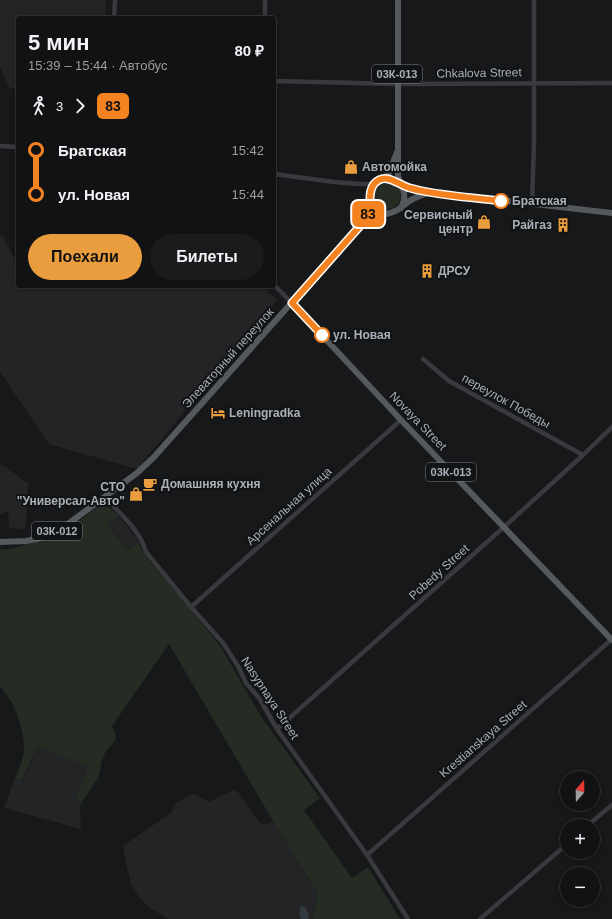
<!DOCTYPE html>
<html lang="ru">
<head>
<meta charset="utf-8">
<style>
	:root { --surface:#111213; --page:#1a1b1c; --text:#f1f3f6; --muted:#9c9ea0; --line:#303233; --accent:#ea9d3f }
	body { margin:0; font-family:Arial,sans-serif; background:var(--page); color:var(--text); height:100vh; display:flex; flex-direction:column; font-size:15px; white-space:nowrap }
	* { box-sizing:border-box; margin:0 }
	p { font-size:13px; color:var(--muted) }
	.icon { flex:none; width:22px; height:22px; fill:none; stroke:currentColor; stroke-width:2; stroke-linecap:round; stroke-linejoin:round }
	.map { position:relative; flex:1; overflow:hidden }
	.panel { position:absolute; left:16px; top:16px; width:260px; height:272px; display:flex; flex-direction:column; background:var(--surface); border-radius:4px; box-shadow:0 2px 6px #0003,0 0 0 1px var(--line) }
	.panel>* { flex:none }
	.badge { padding:0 8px; border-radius:6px; font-size:14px; line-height:26px }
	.needle { width:26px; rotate:20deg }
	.tools { position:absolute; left:560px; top:771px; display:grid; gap:8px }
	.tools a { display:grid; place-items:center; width:40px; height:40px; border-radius:50%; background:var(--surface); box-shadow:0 2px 6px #0003,0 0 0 1px var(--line); font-size:20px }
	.map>.badge { position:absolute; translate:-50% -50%; box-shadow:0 0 0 2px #fff }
	.legs { display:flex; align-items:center; gap:6px; height:44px; padding:0 12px; font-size:13px }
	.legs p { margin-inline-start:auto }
	.overview { display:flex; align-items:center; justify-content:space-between; height:68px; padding:0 12px }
	h1 { font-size:22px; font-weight:700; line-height:30px }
	.action { display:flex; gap:8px; margin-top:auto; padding:8px 12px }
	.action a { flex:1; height:46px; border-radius:24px; background:var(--accent); color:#111; font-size:16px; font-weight:700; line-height:46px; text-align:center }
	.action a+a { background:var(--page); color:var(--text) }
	ul { padding:0 12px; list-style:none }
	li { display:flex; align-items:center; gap:14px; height:44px; font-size:15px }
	li i { display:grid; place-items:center; width:6px; height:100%; margin:0 5px; background:currentColor }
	li i::after { content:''; width:10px; height:10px; margin:-5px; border:3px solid; border-radius:50%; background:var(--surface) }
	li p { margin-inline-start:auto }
	li:first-child i { background:linear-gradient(#0000 50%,currentColor 0) }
	li:last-child i { background:linear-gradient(currentColor 50%,#0000 0) }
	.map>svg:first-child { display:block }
	.built { fill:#242426 }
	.green { fill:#242c24 }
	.water { fill:#303a3f }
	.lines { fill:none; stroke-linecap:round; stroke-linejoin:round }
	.minor { stroke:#393a3e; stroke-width:4.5 }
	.major { stroke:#55585d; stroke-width:6 }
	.line-1-casing { stroke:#fff; stroke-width:9 }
	.line-1 { stroke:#f58220; stroke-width:6 }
	.stop-1-dot { fill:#fff; stroke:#f58220; stroke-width:2 }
	.labels { text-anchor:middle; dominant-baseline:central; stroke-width:4; stroke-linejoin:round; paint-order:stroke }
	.shield { fill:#121314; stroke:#7c8188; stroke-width:1 }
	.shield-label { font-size:11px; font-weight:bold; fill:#aab0b9 }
	.street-label { font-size:12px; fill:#aab0b9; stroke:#121314 }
	.poi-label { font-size:12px; font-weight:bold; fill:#aab0b9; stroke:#121314; text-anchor:start }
	.stop-label { font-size:12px; font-weight:bold; fill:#aab0b9; stroke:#121314; text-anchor:start }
</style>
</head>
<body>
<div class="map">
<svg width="612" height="919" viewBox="0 0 612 919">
	<rect width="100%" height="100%" fill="#171819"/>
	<path class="built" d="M0,0H106L105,18H18V87L10,89L0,66Z
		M2,235L14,258L18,257V286H263L277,300L137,469L49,444L0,372V236Z
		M1,464L29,484L25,503L27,511L25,529L9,528L8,511L0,515V465Z
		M119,516L139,542L127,550L107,524Z
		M38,746L88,767L75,800L80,801L81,829L4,808L15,778L23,781Z
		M233,790L238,792L259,822L265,825L273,821L318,894L313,919H168L150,908L139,897L133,889L127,869L123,846L172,812L173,807L176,803L192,794L197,795L209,802Z"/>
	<path class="green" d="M373 195a14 14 0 1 1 28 0a14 14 0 1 1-28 0Z
		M104,502L119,516L107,524L127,550L139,542L143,553L219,644L262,718L320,798L304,810L352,878L368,867L400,919H313L318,894L273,821L169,644L112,726L116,737L115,741L106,751L102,760L98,778L80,805V801L75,800L88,767L38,746L22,781L15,778C19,769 23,760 24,751C25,732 14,699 0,687V549C9,551 15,547 24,545C34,542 43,540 53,536C71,528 88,514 104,502Z"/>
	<path class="water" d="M301,906H304L308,912L309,919H301L299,913Z"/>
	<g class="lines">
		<path class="minor" d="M114,18L115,0
			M265,18V0
			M274,81L397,84L612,83
			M0,146L18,147
			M274,174L334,182L359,184H374
			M532,204L534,143V0
			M274,285L292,303
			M423,359L449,381L583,455
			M105,497C120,514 140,530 146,552L191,607L223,643L238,666L246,683L259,698L277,729L367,855L408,919
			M191,607L401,420
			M277,729L504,527L583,455L612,427
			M587,826L612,805
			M367,855L612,639
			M480,919L567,844"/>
		<path class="major" d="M398,0V176L401,185L409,188L429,192L612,213
			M384,179L389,173L397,152
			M401,208C417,178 370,165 371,199C371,208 377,212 385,214C395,213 400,208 408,202C414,198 421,195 428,193
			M363,224L377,217L385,214
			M292,303L401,420L612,640
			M0,542L26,541L41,538L61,529L137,473L154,457L360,226L369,213L371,203"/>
	</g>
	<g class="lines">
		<defs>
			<path id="line-1" d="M322,335L292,303L360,226C364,221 368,216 369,210C371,202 368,191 374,184C386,171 398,185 410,188C438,196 471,197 501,201"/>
		</defs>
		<use href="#line-1" class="line-1-casing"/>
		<use href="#line-1" class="line-1"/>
	</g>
	<defs>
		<symbol id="shop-bare" viewBox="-9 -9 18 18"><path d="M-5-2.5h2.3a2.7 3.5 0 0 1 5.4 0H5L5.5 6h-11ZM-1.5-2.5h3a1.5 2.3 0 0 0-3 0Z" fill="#ea9d3f" stroke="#121314" stroke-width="2.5" paint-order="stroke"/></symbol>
		<symbol id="building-bare" viewBox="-9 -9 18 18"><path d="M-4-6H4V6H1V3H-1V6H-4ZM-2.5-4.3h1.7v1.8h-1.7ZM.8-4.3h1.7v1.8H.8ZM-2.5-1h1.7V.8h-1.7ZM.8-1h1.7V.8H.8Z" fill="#ea9d3f" stroke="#121314" stroke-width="2.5" paint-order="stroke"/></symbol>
		<symbol id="hotel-bare" viewBox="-9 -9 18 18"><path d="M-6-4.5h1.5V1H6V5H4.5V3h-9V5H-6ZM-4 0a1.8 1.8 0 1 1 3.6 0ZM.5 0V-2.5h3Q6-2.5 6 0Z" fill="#ea9d3f" stroke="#121314" stroke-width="2.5" paint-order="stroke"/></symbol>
		<symbol id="cafe-bare" viewBox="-9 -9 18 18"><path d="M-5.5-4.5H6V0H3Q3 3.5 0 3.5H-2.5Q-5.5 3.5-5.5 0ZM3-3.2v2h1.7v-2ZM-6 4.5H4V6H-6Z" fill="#ea9d3f" stroke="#121314" stroke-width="2.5" paint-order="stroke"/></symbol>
	</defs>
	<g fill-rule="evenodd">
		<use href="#shop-bare" x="341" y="157" width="20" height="20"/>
		<use href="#shop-bare" x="474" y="212" width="20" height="20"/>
		<use href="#building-bare" x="553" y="215" width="20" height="20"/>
		<use href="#building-bare" x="417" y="261" width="20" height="20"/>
		<use href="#hotel-bare" x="208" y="403" width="20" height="20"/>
		<use href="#cafe-bare" x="140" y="474" width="20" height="20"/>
		<use href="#shop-bare" x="126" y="484" width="20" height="20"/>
	</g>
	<g class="stop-1-dot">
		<circle cx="501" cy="201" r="7"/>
		<circle cx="322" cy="335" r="7"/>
	</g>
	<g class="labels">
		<g class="shield">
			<rect x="372" y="65" width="50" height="18" rx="3"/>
			<rect x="426" y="463" width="50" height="18" rx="3"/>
			<rect x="32" y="522" width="50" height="18" rx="3"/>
		</g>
		<g class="shield-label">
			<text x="397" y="74">03К-013</text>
			<text x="451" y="472">03К-013</text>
			<text x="57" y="531">03К-012</text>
		</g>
		<g class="street-label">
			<text transform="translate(479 73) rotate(-1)">Chkalova Street</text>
			<text transform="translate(228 358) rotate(-48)">Элеваторный переулок</text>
			<text transform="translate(506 401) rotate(29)">переулок Победы</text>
			<text transform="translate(418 421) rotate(46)">Novaya Street</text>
			<text transform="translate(289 506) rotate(-42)">Арсенальная улица</text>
			<text transform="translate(439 572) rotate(-42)">Pobedy Street</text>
			<text transform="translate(270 698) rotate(57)">Nasypnaya Street</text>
			<text transform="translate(483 739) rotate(-41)">Krestianskaya Street</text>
		</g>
		<g class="poi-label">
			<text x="362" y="167">Автомойка</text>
			<text x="473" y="215" text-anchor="end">Сервисный<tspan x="473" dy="14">центр</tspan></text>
			<text x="552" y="225" text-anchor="end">Райгаз</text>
			<text x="438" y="271">ДРСУ</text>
			<text x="229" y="413">Leningradka</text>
			<text x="161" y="484">Домашняя кухня</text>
			<text x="125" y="487" text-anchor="end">СТО<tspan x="125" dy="14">"Универсал-Авто"</tspan></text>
		</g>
		<g class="stop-label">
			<text x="512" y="201">Братская</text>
			<text x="333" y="335">ул. Новая</text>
		</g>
	</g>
</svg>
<div class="tools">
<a><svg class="needle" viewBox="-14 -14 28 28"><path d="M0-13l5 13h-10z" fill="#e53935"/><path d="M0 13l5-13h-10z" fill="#9c9ea0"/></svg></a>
<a>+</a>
<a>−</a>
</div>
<b class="badge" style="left:368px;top:214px;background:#f58220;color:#111">83</b>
<section class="panel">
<div class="overview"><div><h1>5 мин</h1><p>15:39 – 15:44 · Автобус</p></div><b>80 ₽</b></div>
<div class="legs"><svg class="icon" aria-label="walk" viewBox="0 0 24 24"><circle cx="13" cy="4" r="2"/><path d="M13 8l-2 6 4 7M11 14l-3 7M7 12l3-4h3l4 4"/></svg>3<svg class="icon" aria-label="forward" viewBox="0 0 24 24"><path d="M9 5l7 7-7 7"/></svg><b class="badge" style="background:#f58220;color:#111">83</b></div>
<ul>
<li><i style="color:#f58220"></i><b>Братская</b><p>15:42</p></li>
<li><i style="color:#f58220"></i><b>ул. Новая</b><p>15:44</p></li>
</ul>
<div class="action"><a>Поехали</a><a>Билеты</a></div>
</section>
</div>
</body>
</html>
